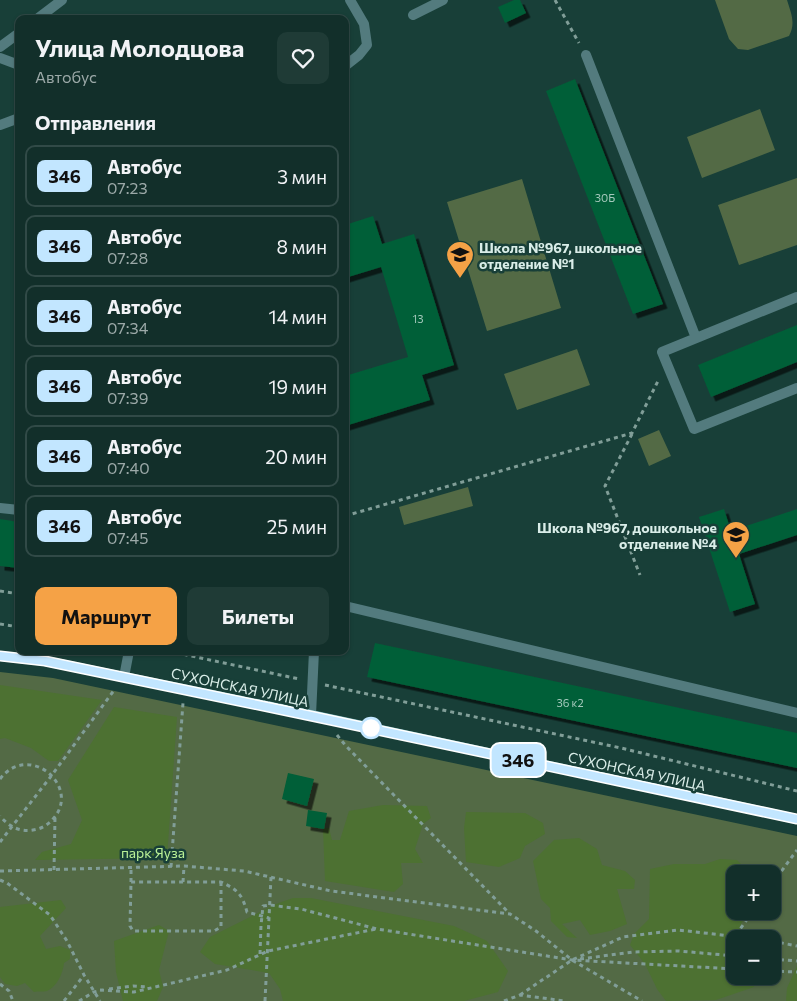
<!DOCTYPE html>
<html lang="ru">
<head>
<meta charset="utf-8">
<style>
	:root { --surface:#122f2a; --page:#1f3b36; --text:#f1f3f6; --muted:#9ca9a8; --line:#314a47; --accent:#f5a246 }
	body { margin:0; font-family:Commissioner,sans-serif; background:var(--page); color:var(--text); height:100vh; display:flex; flex-direction:column; font-size:19px; white-space:nowrap }
	* { box-sizing:border-box; margin:0 }
	p { font-size:16px; color:var(--muted) }
	.icon { flex:none; width:28px; height:28px; fill:none; stroke:currentColor; stroke-width:2; stroke-linecap:round; stroke-linejoin:round }
	.map { position:relative; flex:1; overflow:hidden }
	.drawer { position:absolute; left:15px; top:15px; width:334px; height:640px; display:flex; flex-direction:column; background:var(--surface); border-radius:10px; box-shadow:0 1px 4px #0004,0 0 0 1px var(--line) }
	.drawer>* { flex:none }
	.badge { padding:0 10px; border-radius:8px; font-size:18px; line-height:32px }
	.tools { position:absolute; left:726px; top:865px; display:grid; gap:10px }
	.tools a { display:grid; place-items:center; width:55px; height:55px; border-radius:10px; background:var(--surface); box-shadow:0 1px 4px #0004,0 0 0 1px var(--line); font-size:25px }
	.map>.badge { position:absolute; translate:-50% -50%; box-shadow:0 0 0 2px #fff }
	h2 { padding:0 20px; font-size:19px; line-height:45px }
	.round { display:grid; place-items:center; flex:none; width:52px; height:52px; border-radius:10px; background:var(--page) }
	.headline { display:flex; align-items:center; justify-content:space-between; height:85px; padding:0 20px }
	h1 { font-size:24px; font-weight:700; line-height:38px }
	.primary-button { display:flex; gap:10px; margin-top:auto; padding:10px 20px }
	.primary-button a { flex:1; height:58px; border-radius:10px; background:var(--accent); color:#111; font-size:20px; font-weight:700; line-height:58px; text-align:center }
	.primary-button a+a { background:var(--page); color:var(--text) }
	ul { padding:0; list-style:none }
	li { display:flex; align-items:center; gap:15px; height:62px; margin:0 10px 8px; padding:0 10px; border:2px solid var(--line); border-radius:10px }
	li div { flex:1 }
	li b { display:block; font-size:19px }
	li em { font-style:normal }
	li .badge { min-width:55px; font-weight:700; text-align:center }
	.map>svg:first-child { display:block }
	.green { fill:#536a45; fill-rule:evenodd }
	.forest { fill:#4d7132 }
	.building { fill:#065e37; filter:url(#shadow) }
	.lines { fill:none; stroke-linecap:round; stroke-linejoin:round }
	.path { stroke:#819e98; stroke-width:3; stroke-dasharray:4 4; stroke-linecap:butt }
	.lane { stroke:#537b7e; stroke-width:10 }
	.secondary { stroke:#5ea0a5; stroke-width:10 }
	.line-casing { stroke:#fff; stroke-width:11 }
	.line { stroke:#c2e6ff; stroke-width:8 }
	.stop-dot { fill:#fff; stroke:#c2e6ff; stroke-width:2.5 }
	.labels { text-anchor:middle; dominant-baseline:central; stroke-width:5; stroke-linejoin:round; paint-order:stroke }
	.number-label { font-size:11px; fill:#a4c9bc }
	.poi-label { font-size:14px; font-weight:bold; fill:#d9ede8; stroke:#183f38; text-anchor:start }
	.street-label { font-size:14px; fill:#d9ede8; stroke:#183f38 }
	.park-label { font-size:14px; fill:#baf096; stroke:#183f38 }
</style>
</head>
<body>
<div class="map">
<svg width="797" height="1001" viewBox="0 0 797 1001">
	<defs>
		<filter id="shadow"><feDropShadow dx="4.5" dy="4.5" stdDeviation="0" flood-color="#0009"/></filter>
	</defs>
	<rect width="100%" height="100%" fill="#183f38"/>
	<path class="green" d="M715,0H787C791,13 796,23 789,36L748,50L738,49L729,39Z
		M760,109L775,150L702,178L687,137Z
		M797,178V245L739,265L718,205Z
		M522,179L561,308L487,331L447,202Z
		M577,349L590,385L517,410L504,374Z
		M659,430L671,456L649,466L638,439Z
		M468,487L473,506L404,525L399,507Z
		M0,672L53,678L797,836V1001H0ZM735,874H772V911H735ZM735,939H772V976H735Z"/>
	<path class="forest" d="M0,685L102,700L58,761H49L31,748L5,738L0,739Z
		M114,707L177,717L167,858L35,860L42,852L71,844L82,820L68,780Z
		M383,805L427,806L431,818L423,824L415,849L423,863H401L403,884L394,892L325,881L323,828H329L332,840H340L349,811Z
		M466,812L525,813L543,823L545,834L525,846L520,858L499,867L466,862L464,828Z
		M579,838L597,849L602,865L625,871L635,880L634,889H617L627,924L610,931L590,935L580,920L562,924L577,938L567,937L551,921L550,908L541,899L533,861L554,840Z
		M720,859L737,860L744,867L745,874H735V911H748L739,928L761,939H735V976H757L754,987L716,1000L666,1001L657,989L645,964L630,945L634,934L649,919L650,869L674,864H705Z
		M293,898H311L454,926L487,941L508,971L498,992L464,1001H283L280,989L269,973L215,964L200,952L210,937L276,904Z
		M61,900L66,908L40,936L46,949L60,946L70,950V959L64,963C63,973 57,987 47,991C44,992 38,991 34,992L25,983L17,986L5,984L0,977V907Z
		M159,925L169,931L159,970L163,987L157,1001H123L116,972L114,941Z
		M797,966V1001H786L787,988Z"/>
	<path class="building" d="M514,0H520L526,13L505,23L498,7Z
		M575,79L663,304L633,314L546,91Z
		M373,216L382,244L414,234L454,365L422,375L430,400L345,426V376L408,357L381,267L345,278V225Z
		M797,325V362L711,397L698,365Z
		M724,509L731,531L797,509V535L739,554L755,604L730,612L699,517Z
		M0,519L19,522V568L0,566Z
		M375,643L797,733V768L367,677Z
		M288,773L314,779L307,806L282,799Z
		M308,810L327,813L324,829L306,826Z"/>
	<g class="lines">
		<path class="path" d="M555,0L579,43
			M632,434L605,486L640,575
			M345,516L632,433L659,379
			M0,591L19,594
			M0,624L19,627
			M168,651L299,679
			M325,685L621,748L797,791
			M337,735L346,746L510,914
			M0,779C29,741 82,787 53,819C48,825 41,829 33,830C20,832 9,827 0,816
			M0,842L52,775L115,689
			M171,867L183,703
			M54,870L55,817
			M0,871L184,866L244,871L331,891L510,914L536,931L572,960L642,1001
			M0,880L7,883L50,915L67,941L84,975L100,1001
			M131,882V868
			M183,882L184,866
			M221,882V927L214,931H133L130,926L131,882H221C238,890 242,894 247,912L269,918
			M772,884L797,850
			M736,935L753,911
			M772,941L797,946
			M260,954L261,925L263,906L270,905L301,909L377,929L572,960L735,969
			M580,959L633,952L679,951L735,956
			M772,959L797,961
			M772,971L797,972
			M0,984L9,991L13,1001
			M109,989L133,986L147,987
			M100,990L134,992L227,970L268,951L376,929
			M520,995L572,960L623,937L678,930L758,939
			M64,1001L84,975
			M79,1001L94,992L103,990
			M265,1001L271,877
			M504,1001L520,995L565,1001"/>
		<path class="lane" d="M413,15L443,0
			M37,19L62,0
			M0,47L19,33
			M586,55L696,338
			M0,58L19,65
			M345,66L359,55L367,45L364,24L350,0
			M0,125L19,118
			M797,297L662,352L694,429L797,388
			M0,508L19,510
			M345,606L797,713
			M124,677L129,651
			M311,715L314,651"/>
		<path class="secondary" d="M0,656L45,661L311,715L797,819"/>
	</g>
	<g class="lines">
		<defs>
			<path id="line" d="M0,656L45,661L311,716L797,819"/>
		</defs>
		<use href="#line" class="line-casing"/>
		<use href="#line" class="line"/>
	</g>
	<defs>
		<symbol id="school-pin" viewBox="-11 -11 22 30"><path d="M0 17L-7.5 6A9.5 9.5 0 1 1 7.5 6Z" fill="#f5a246" stroke="#183f38"/><path d="M0-5L7-2L0 1L-7-2ZM-4 1L0 2.5L4 1V4Q0 6-4 4Z" fill="#111"/></symbol>
	</defs>
	<g fill-rule="evenodd">
		<use href="#school-pin" x="444" y="239" width="32" height="43"/>
		<use href="#school-pin" x="720" y="519" width="32" height="43"/>
	</g>
	<circle class="stop-dot" cx="371" cy="728" r="10"/>
	<g class="labels">
		<g class="number-label">
			<text x="605" y="197">30Б</text>
			<text x="418" y="318">13</text>
			<text x="570" y="702">36 к2</text>
		</g>
		<g class="poi-label">
			<text x="479" y="247">Школа №967, школьное<tspan x="479" dy="16">отделение №1</tspan></text>
			<text x="717" y="527" text-anchor="end">Школа №967, дошкольное<tspan x="717" dy="16">отделение №4</tspan></text>
		</g>
		<g class="street-label">
			<text transform="translate(240 687) rotate(12)">СУХОНСКАЯ УЛИЦА</text>
			<text transform="translate(637 771) rotate(12)">СУХОНСКАЯ УЛИЦА</text>
		</g>
		<g class="park-label">
			<text x="153" y="852">парк Яуза</text>
		</g>
	</g>
</svg>
<div class="tools">
<a>+</a>
<a>−</a>
</div>
<b class="badge" style="left:518px;top:760px;background:#c2e6ff;color:#111">346</b>
<section class="drawer">
<div class="headline"><div><h1>Улица Молодцова</h1><p>Автобус</p></div><a class="round"><svg class="icon" aria-label="heart" viewBox="0 0 24 24"><path d="M12 20l-8-8c-3-5 5-10 8-4 3-6 11-1 8 4z"/></svg></a></div>
<h2>Отправления</h2>
<ul>
<li><span class="badge" style="background:#c2e6ff;color:#111">346</span><div><b>Автобус</b><p>07:23</p></div><em>3 мин</em></li>
<li><span class="badge" style="background:#c2e6ff;color:#111">346</span><div><b>Автобус</b><p>07:28</p></div><em>8 мин</em></li>
<li><span class="badge" style="background:#c2e6ff;color:#111">346</span><div><b>Автобус</b><p>07:34</p></div><em>14 мин</em></li>
<li><span class="badge" style="background:#c2e6ff;color:#111">346</span><div><b>Автобус</b><p>07:39</p></div><em>19 мин</em></li>
<li><span class="badge" style="background:#c2e6ff;color:#111">346</span><div><b>Автобус</b><p>07:40</p></div><em>20 мин</em></li>
<li><span class="badge" style="background:#c2e6ff;color:#111">346</span><div><b>Автобус</b><p>07:45</p></div><em>25 мин</em></li>
</ul>
<div class="primary-button"><a>Маршрут</a><a>Билеты</a></div>
</section>
</div>
</body>
</html>
